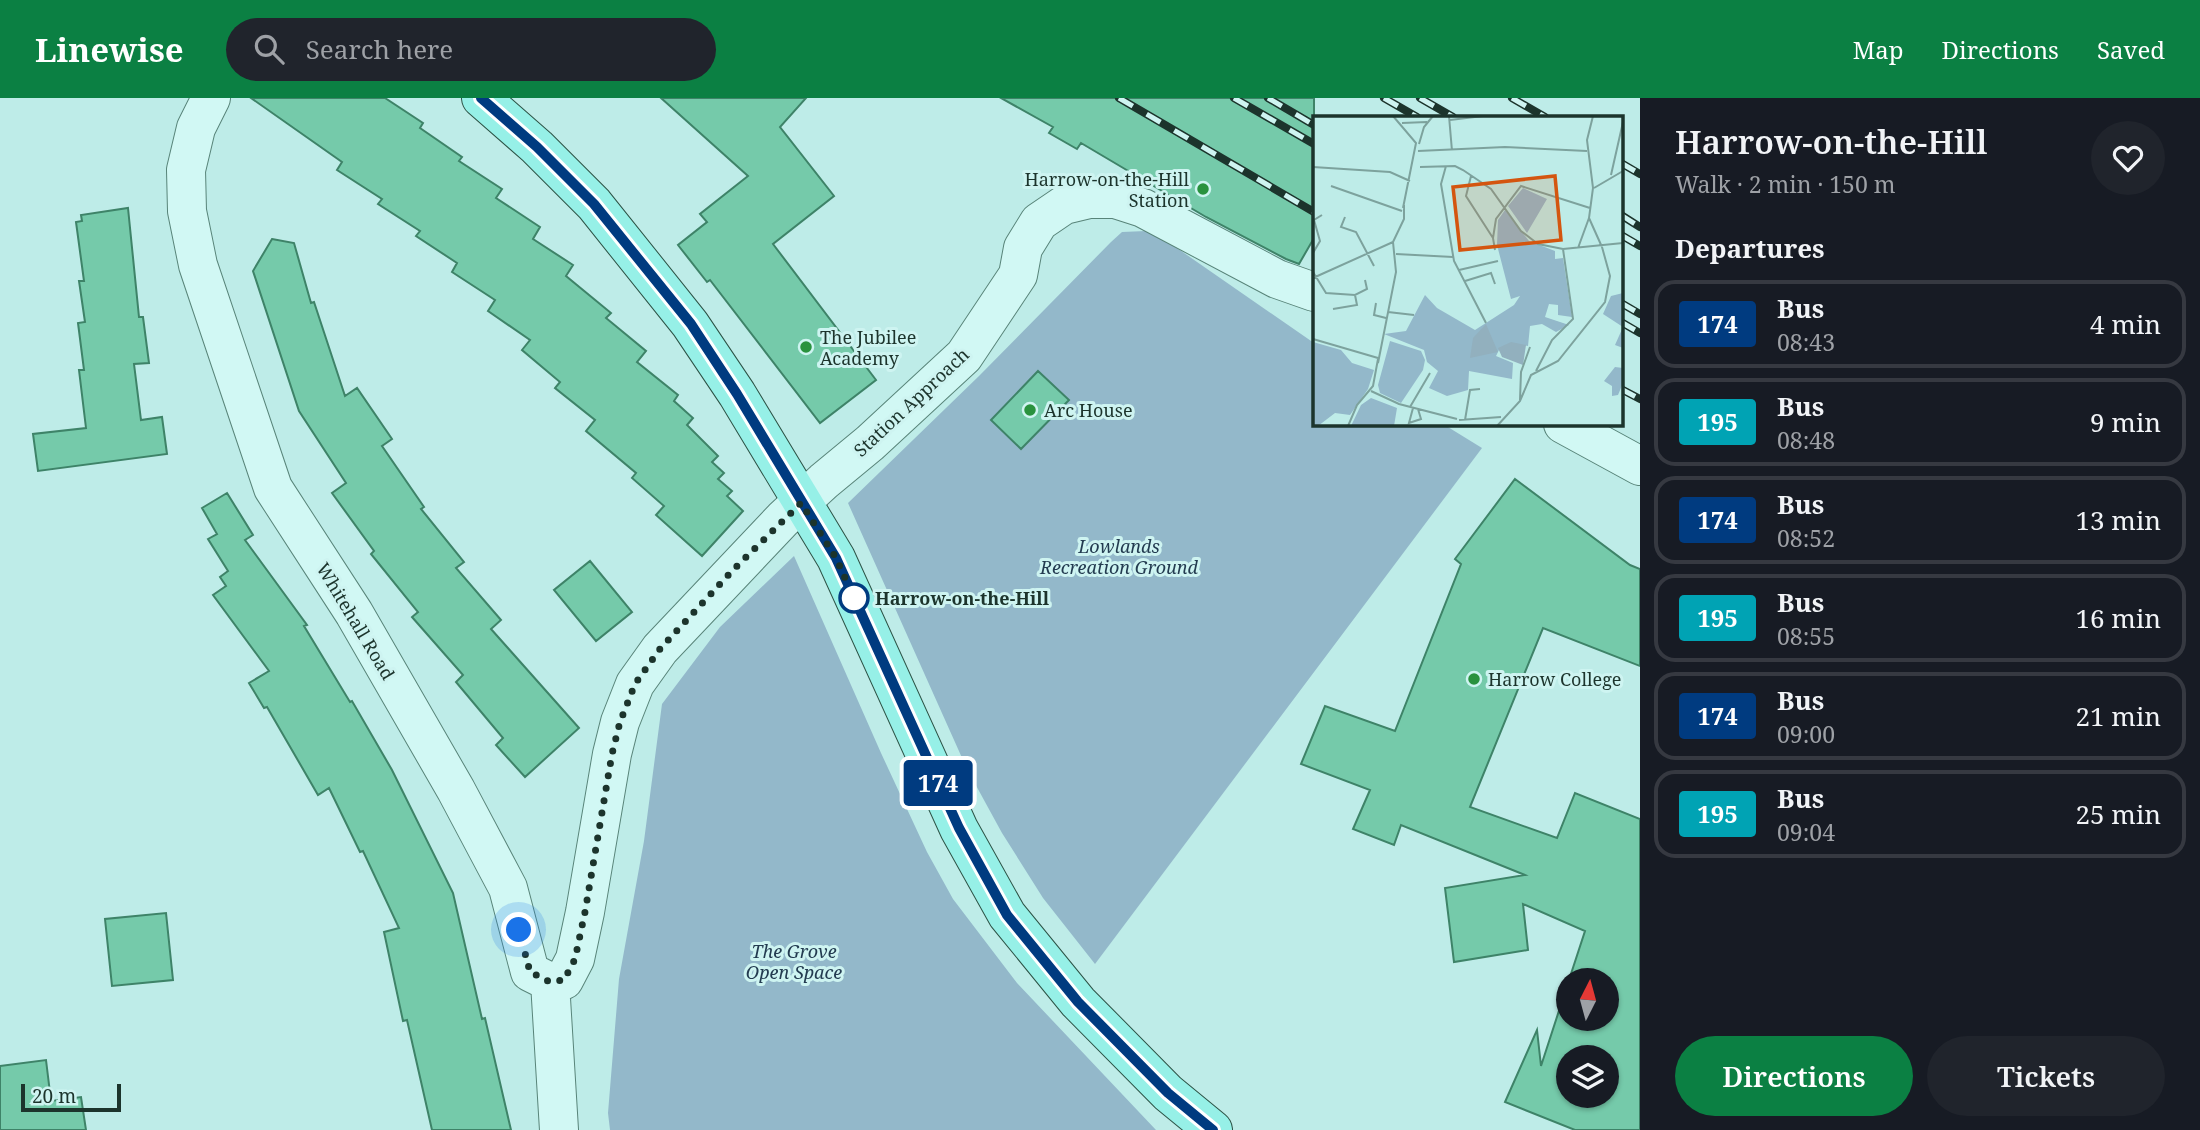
<!DOCTYPE html>
<html lang="en">
<head>
<meta charset="utf-8">
<style>
	:root { --surface:#171b24; --page:#20242c; --text:#f1f3f6; --muted:#9ea1a6; --line:#363941; --accent:#0b8043 }
	body { margin:0; font-family:"Noto Serif",serif; background:var(--page); color:var(--text); height:100vh; display:flex; flex-direction:column; font-size:26px; white-space:nowrap }
	* { box-sizing:border-box; margin:0 }
	p { font-size:23px; color:var(--muted) }
	.icon { flex:none; width:38px; height:38px; fill:none; stroke:currentColor; stroke-width:2; stroke-linecap:round; stroke-linejoin:round }
	.map { position:relative; flex:1; overflow:hidden }
	.sheet { display:flex; flex-direction:column; background:var(--surface); width:560px }
	.sheet>* { flex:none }
	.badge { padding:0 14px; border-radius:5px; font-size:24px; line-height:46px }
	.needle { width:46px; rotate:6deg }
	.tools { position:absolute; left:1556px; top:870px; display:grid; gap:14px }
	.tools a { display:grid; place-items:center; width:63px; height:63px; border-radius:50%; background:var(--surface); box-shadow:0 2px 5px #0004; font-size:35px }
	.scale { position:absolute; left:21px; bottom:18px; width:100px; box-sizing:border-box; padding-left:7px; border:4px solid #1c342c; border-top:0; font-size:19px; line-height:24px; white-space:nowrap; color:#1c342c; -webkit-text-stroke:5px #cef4f1; paint-order:stroke }
	.you { position:absolute; width:35px; height:35px; margin:-18px; border:5px solid #fff; border-radius:50%; background:#1a73e8; box-shadow:0 0 0 10px #1a73e833 }
	.map>.badge { position:absolute; translate:-50% -50%; box-shadow:0 0 0 4px #fff }
	h2 { padding:0 35px; font-size:26px; line-height:63px }
	.round { display:grid; place-items:center; flex:none; width:74px; height:74px; border-radius:37px; background:var(--page) }
	.head { display:flex; align-items:center; justify-content:space-between; height:119px; padding:0 35px }
	h1 { font-size:33px; font-weight:600; line-height:52px }
	.action { display:flex; gap:14px; margin-top:auto; padding:14px 35px }
	.action a { flex:1; height:80px; border-radius:42px; background:var(--accent); color:#fff; font-size:28px; font-weight:600; line-height:80px; text-align:center }
	.action a+a { background:var(--page); color:var(--text) }
	ul { padding:0; list-style:none }
	li { display:flex; align-items:center; gap:21px; height:88px; margin:0 14px 10px; padding:0 21px; border:4px solid var(--line); border-radius:21px }
	li div { flex:1 }
	li b { display:block; font-size:26px }
	li em { font-style:normal }
	li .badge { min-width:77px; font-weight:700; text-align:center }
	header { display:flex; align-items:center; gap:42px; box-sizing:border-box; height:98px; padding:0 35px; background:var(--accent); color:#fff }
	header strong { font-size:33px }
	nav { display:flex; gap:38px; margin-inline-start:auto; font-size:24px }
	.search { width:490px; height:63px; background:var(--page); display:flex; align-items:center; gap:18px; box-sizing:border-box; padding:0 24px; border-radius:38px; color:var(--muted); font-size:26px }
	main { display:flex; flex:1; min-height:0 }
	.map>svg:first-child { display:block }
	.green { fill:#93b8ca }
	.building { fill:#75caaa; stroke:#3e8368; stroke-width:2; fill-rule:evenodd }
	.lines { fill:none; stroke-linecap:round; stroke-linejoin:round }
	.minor-casing { stroke:#588479; stroke-width:40 }
	.major-casing { stroke:#2c5245; stroke-width:40 }
	.minor { stroke:#d1f8f4; stroke-width:38 }
	.major { stroke:#96f0e7; stroke-width:38 }
	.rail-casing { stroke:#1c342c; stroke-width:8 }
	.rail { stroke:#cef4f1; stroke-width:5; stroke-dasharray:16; stroke-linecap:butt }
	.line-casing { stroke:#fff; stroke-width:16 }
	.line { stroke:#003b80; stroke-width:10 }
	.walk { stroke:#1c342c; stroke-width:7; stroke-dasharray:0 12.6 }
	.poi-dot { fill:#29923e; stroke:#cef4f1; stroke-width:2.5 }
	.stop-dot { fill:#fff; stroke:#003b80; stroke-width:3.5 }
	.labels { text-anchor:middle; dominant-baseline:central; stroke-width:6; stroke-linejoin:round; paint-order:stroke }
	.poi-label { font-size:18px; fill:#1c342c; stroke:#cef4f1; text-anchor:start }
	.street-label { font-size:18px; fill:#1c342c; stroke:#cef4f1 }
	.park-label { font-size:18px; font-style:italic; fill:#233b50; stroke:#cef4f1 }
	.stop-label { font-size:18px; font-weight:bold; fill:#1c342c; stroke:#cef4f1; text-anchor:start }
	.inset-road { fill:none; stroke:#7da29d; stroke-width:2 }
	.view { fill:#d4550f; fill-opacity:0.15; stroke:#d4550f; stroke-width:3.5 }
	.inset-edge { fill:none; stroke:#1c342c; stroke-width:3.5 }
</style>
</head>
<body>
<header>
<strong>Linewise</strong>
<div class="search"><svg class="icon" aria-label="search" viewBox="0 0 24 24"><circle cx="10" cy="10" r="6"/><path d="M15 15l6 6"/></svg>Search here</div>
<nav><a>Map</a><a>Directions</a><a>Saved</a></nav>
</header>
<main>
<div class="map">
<svg width="1640" height="1032" viewBox="0 0 1640 1032">
	<rect width="100%" height="100%" fill="#beece8"/>
	<path class="green" d="M1146,133L1161,139L1314,245V326H1443L1482,350L1095,866L1043,800L1002,735L967,671L848,405L979,278L1111,144L1122,134Z
		M794,458L881,655L927,754L953,801L1017,885L1156,1032H610L608,1015L619,881L644,743L662,606L720,529Z"/>
	<path class="building" d="M251,0H385L423,25L420,30L462,59L459,63L502,91L496,100L540,129L533,141L573,167L566,178L611,215L606,220L646,253L637,264L678,297L674,303L693,320L687,327L718,358L712,364L724,375L718,381L732,393L727,398L743,413L702,458L656,417L664,408L632,380L636,375L586,333L595,322L555,290L560,284L522,252L530,242L488,213L495,202L452,174L457,165L416,138L420,133L378,106L382,101L337,72L342,64Z
		M661,0H806L780,29L834,98L773,146L876,282L820,325L710,182L707,184L678,147L707,124L700,116L748,78Z
		M1001,0H1314V140L1299,166L1286,161L1206,119L1081,45L1077,51L1049,35L1053,29Z
		M128,110L139,219H143L149,265L134,266L141,322L162,319L167,356L38,373L33,336L86,330L79,272H84L78,225L85,224L79,183H84L76,124L82,123L81,117Z
		M272,141L294,145L311,205L314,204L345,298L357,290L392,341L382,348L424,409L421,411L464,464L456,470L501,522L491,531L579,630L525,679L496,647L503,640L456,584L463,577L412,519L418,514L371,456L374,453L332,395L346,385L299,313L253,173Z
		M1038,273L1069,302L1021,351L991,322Z
		M1515,381L1630,467L1640,471V568L1543,530L1470,709L1557,740L1575,695L1640,721V1032H1575L1505,1004L1537,932L1541,968L1568,885V920H1606V882H1569L1585,833L1523,806L1528,852L1454,864L1445,790L1525,777L1401,727L1394,747L1353,731L1370,692L1301,666L1325,608L1395,633L1461,466L1455,461ZM1568,959H1606V998H1568Z
		M227,395L253,437L245,442L307,527L304,528L350,604L352,603L392,672L453,795L482,921L485,920L511,1032H432L407,922L403,923L384,834L399,830L363,753L360,754L329,690L318,697L267,609L264,610L249,585L269,573L213,497L226,488L220,479L228,473L208,441L217,436L202,410Z
		M590,463L632,514L596,543L554,492Z
		M166,815L173,882L112,888L105,821Z
		M46,962L51,1003L81,999L86,1032H0V968Z"/>
	<g class="lines">
		<defs>
			<path id="minor" d="M211,0L196,30L186,72L187,113L198,167L273,390L354,515L456,692L508,790L530,874L550,884
				M1563,326L1640,368
				M550,884L564,882L575,861L585,814L612,656L620,624L635,586L660,551L783,421L824,383L870,345L964,258L1018,177L1023,150L1039,124L1064,107L1089,101H1115L1143,110L1277,181L1314,194
				M550,884L559,1032"/>
			<path id="major" d="M481,0L537,49L594,106L690,226L737,296L836,460L959,731L1007,817L1078,904L1168,995L1213,1032"/>
		</defs>
		<use href="#minor" class="minor-casing"/>
		<use href="#major" class="major-casing"/>
		<use href="#minor" class="minor"/>
		<use href="#major" class="major"/>
		<defs>
			<path id="rail" d="M1119,0L1314,114
				M1234,0L1314,46
				M1268,0L1314,27
				M1384,0L1417,19
				M1420,0L1453,19
				M1512,0L1545,19
				M1621,65L1640,76
				M1621,117L1640,129
				M1621,137L1640,148
				M1621,205L1640,216
				M1621,224L1640,235
				M1621,291L1640,301"/>
		</defs>
		<use href="#rail" class="rail-casing"/>
		<use href="#rail" class="rail"/>
	</g>
	<g class="lines">
		<defs>
			<path id="line" d="M481,0L537,49L594,106L691,226L737,296L836,460L959,730L1007,817L1078,904L1168,995L1213,1032"/>
		</defs>
		<use href="#line" class="line-casing"/>
		<use href="#line" class="line"/>
		<path class="walk" d="M519,832L530,874L550,884L564,882L575,861L585,814L612,656L620,624L635,586L660,551L732,473L801,405L836,460L858,509L854,500"/>
	</g>
	<g class="poi-dot">
		<circle cx="1203" cy="91" r="7"/>
		<circle cx="806" cy="249" r="7"/>
		<circle cx="1030" cy="312" r="7"/>
		<circle cx="1474" cy="581" r="7"/>
	</g>
	<circle class="stop-dot" cx="854" cy="500" r="14"/>
	<g class="labels">
		<g class="poi-label">
			<text x="1189" y="81" text-anchor="end">Harrow-on-the-Hill<tspan x="1189" dy="21">Station</tspan></text>
			<text x="820" y="239">The Jubilee<tspan x="820" dy="21">Academy</tspan></text>
			<text x="1044" y="312">Arc House</text>
			<text x="1488" y="581">Harrow College</text>
		</g>
		<g class="street-label">
			<text transform="translate(911 304) rotate(-43)">Station Approach</text>
			<text transform="translate(356 523) rotate(59)">Whitehall Road</text>
		</g>
		<g class="park-label">
			<text x="1119" y="448">Lowlands<tspan x="1119" dy="21">Recreation Ground</tspan></text>
			<text x="794" y="853">The Grove<tspan x="794" dy="21">Open Space</tspan></text>
		</g>
		<g class="stop-label">
			<text x="875" y="500">Harrow-on-the-Hill</text>
		</g>
	</g>
	<g transform="translate(1313 18)">
		<rect width="310" height="310" fill="#beece8"/>
		<path d="M210,72L234,83L214,117L195,90ZM192,94L216,125L242,135V143L250,142L259,201L245,199V189L236,188L232,201L256,209L243,216L229,208L217,210L215,230L198,227L186,234L183,240L200,247L199,263L156,255L155,274L134,280L116,272L125,255L114,246L111,234L71,218L93,215L112,179L124,192L162,214L201,189L207,180L198,183L184,129L185,104ZM310,177V232L302,229L310,211L290,198L298,180ZM77,225L108,235L112,244L110,254L88,287L67,277L65,269ZM0,226L28,234L39,247L61,254L55,273L37,299L22,297L5,310H0ZM302,251L310,252V267L305,279L299,280V270L291,265ZM58,282L84,292L81,310H38L48,289Z" fill="#93b8ca"/>
		<path d="M173,208L185,236L157,242L160,222ZM198,226L213,229L210,249L189,241L185,232Z" fill="#92b0be"/>
		<path class="inset-road" d="M80,0L103,27L90,92M136,0L139,35M280,0L274,24L280,72L276,102L289,131M137,4L170,0M89,7L114,6M106,28L111,11L120,0M105,35L192,31L274,35M133,50L128,68L141,145L173,207M0,51L77,56L97,65M107,51L142,50L150,54L178,73L208,115L225,128L250,133L310,127M298,59L310,6M158,60L153,80L180,122L182,134M18,70L89,95M281,72L310,55M32,101L28,111L43,116L61,150M180,122L183,103L208,70L277,92M265,132L276,102M0,137L7,125L1,104L9,99M83,138L140,141M146,154L185,145M0,156L13,177L42,179L54,173L52,164M0,162L80,126M152,165L178,157L182,168M63,187L61,199L73,202M20,193L44,189L42,179M75,196L101,199M0,223L65,242M65,247L83,156L80,126L91,103V89M223,255L239,224L260,203L250,133M58,275L86,288L144,303M207,284L208,256L217,231M97,291L117,257M100,292L96,307L108,303L105,293M146,304L188,301M152,304L157,274L167,273M35,310L44,289L60,270L65,243M184,310L207,285L218,259L245,245L292,186L297,160L289,131"/>
		<path class="view" d="M242,60L248,124L147,134L140,71Z"/>
		<rect width="310" height="310" class="inset-edge"/>
	</g>
</svg>
<div class="tools">
<a><svg class="needle" viewBox="-14 -14 28 28"><path d="M0-13l5 13h-10z" fill="#e53935"/><path d="M0 13l5-13h-10z" fill="#9ea1a6"/></svg></a>
<a><svg class="icon" aria-label="layers" viewBox="0 0 24 24"><path d="M12 4l9 5-9 5-9-5zM3 14l9 5 9-5"/></svg></a>
</div>
<div class="scale">20 m</div>
<div class="you" style="left:519px;top:832px"></div>
<b class="badge" style="left:938px;top:685px;background:#003b80;color:#fff">174</b>
</div>
<section class="sheet">
<div class="head"><div><h1>Harrow-on-the-Hill</h1><p>Walk · 2 min · 150 m</p></div><a class="round"><svg class="icon" aria-label="heart" viewBox="0 0 24 24"><path d="M12 20l-8-8c-3-5 5-10 8-4 3-6 11-1 8 4z"/></svg></a></div>
<h2>Departures</h2>
<ul>
<li><span class="badge" style="background:#003b80;color:#fff">174</span><div><b>Bus</b><p>08:43</p></div><em>4 min</em></li>
<li><span class="badge" style="background:#00a3b4;color:#fff">195</span><div><b>Bus</b><p>08:48</p></div><em>9 min</em></li>
<li><span class="badge" style="background:#003b80;color:#fff">174</span><div><b>Bus</b><p>08:52</p></div><em>13 min</em></li>
<li><span class="badge" style="background:#00a3b4;color:#fff">195</span><div><b>Bus</b><p>08:55</p></div><em>16 min</em></li>
<li><span class="badge" style="background:#003b80;color:#fff">174</span><div><b>Bus</b><p>09:00</p></div><em>21 min</em></li>
<li><span class="badge" style="background:#00a3b4;color:#fff">195</span><div><b>Bus</b><p>09:04</p></div><em>25 min</em></li>
</ul>
<div class="action"><a>Directions</a><a>Tickets</a></div>
</section>
</main>
</body>
</html>
